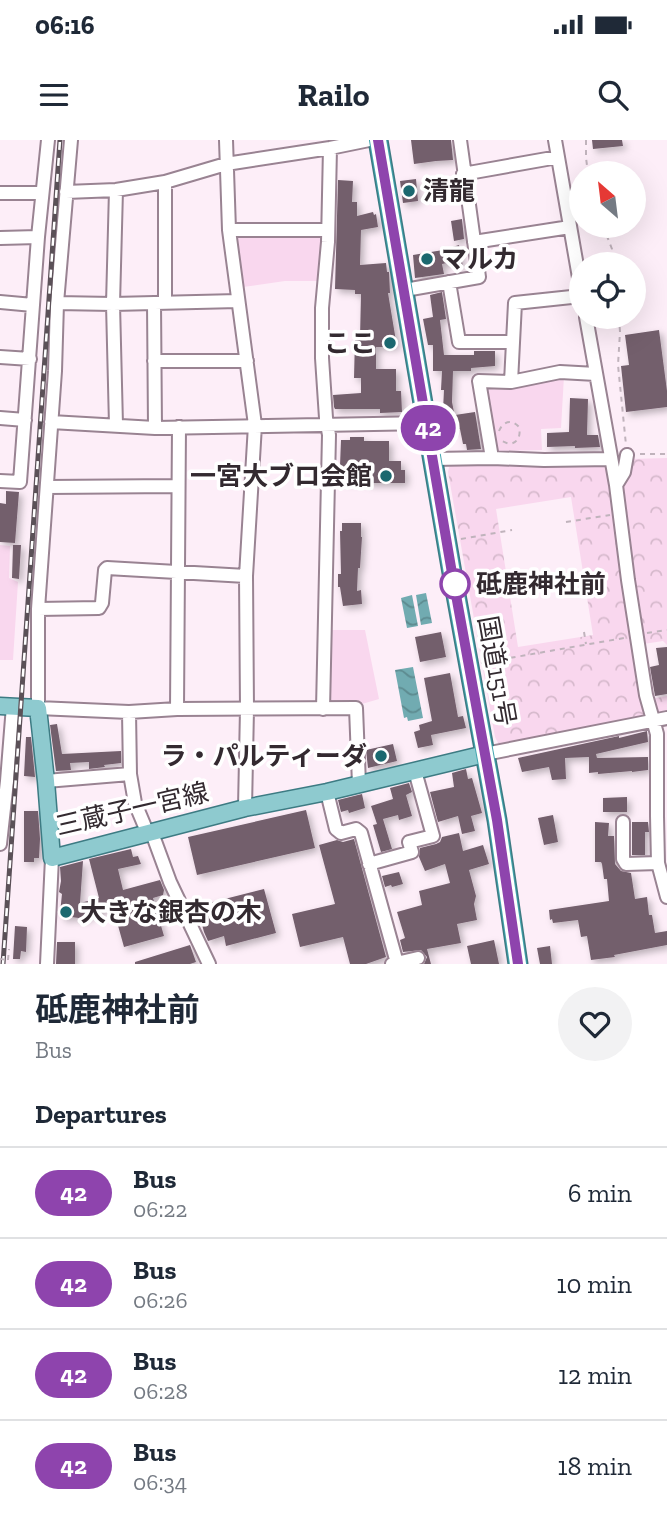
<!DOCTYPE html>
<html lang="en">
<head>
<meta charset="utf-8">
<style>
	:root { --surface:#fff; --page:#f2f2f3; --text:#1f2937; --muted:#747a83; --line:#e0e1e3 }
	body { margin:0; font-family:"Zilla Slab","Noto Sans JP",serif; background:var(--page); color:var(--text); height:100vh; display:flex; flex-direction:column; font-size:26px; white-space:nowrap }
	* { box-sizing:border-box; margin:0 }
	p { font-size:23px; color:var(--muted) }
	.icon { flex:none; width:38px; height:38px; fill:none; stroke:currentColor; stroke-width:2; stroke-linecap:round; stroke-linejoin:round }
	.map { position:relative; height:824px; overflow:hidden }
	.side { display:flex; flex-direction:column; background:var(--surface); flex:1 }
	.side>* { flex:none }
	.badge { padding:0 14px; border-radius:23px; font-size:24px; line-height:46px }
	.needle { width:46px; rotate:332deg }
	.tools { position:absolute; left:569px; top:21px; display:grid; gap:14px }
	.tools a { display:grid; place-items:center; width:77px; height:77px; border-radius:50%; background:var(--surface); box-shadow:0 7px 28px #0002; font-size:35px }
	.map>.badge { position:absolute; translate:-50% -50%; box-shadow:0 0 0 4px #fff }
	h2 { padding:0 35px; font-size:26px; line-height:63px }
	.round { display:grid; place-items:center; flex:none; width:74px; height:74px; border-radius:37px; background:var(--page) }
	.summary { display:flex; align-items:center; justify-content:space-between; height:119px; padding:0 35px }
	h1 { font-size:33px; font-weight:700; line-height:52px }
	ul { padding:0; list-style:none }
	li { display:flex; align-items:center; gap:21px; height:91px; padding:0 35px; border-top:2px solid var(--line) }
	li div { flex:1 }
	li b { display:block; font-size:26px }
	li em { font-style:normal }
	li .badge { min-width:77px; font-weight:700; text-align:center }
	.status { display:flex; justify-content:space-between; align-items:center; height:49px; padding:0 35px; background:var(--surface); direction:ltr }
	.status svg { height:19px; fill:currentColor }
	header { display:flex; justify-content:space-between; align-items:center; height:91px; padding:0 35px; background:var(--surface); font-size:32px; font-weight:700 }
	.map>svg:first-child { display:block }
	.forest { fill:url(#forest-crowns); fill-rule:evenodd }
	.green { fill:#f9d7ee }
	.water { fill:url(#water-waves) }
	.building { fill:#735e6c; filter:url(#shadow) }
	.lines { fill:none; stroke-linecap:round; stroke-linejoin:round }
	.minor-casing { stroke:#998392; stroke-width:16 }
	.major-casing { stroke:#3d7b83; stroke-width:19 }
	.highway-casing { stroke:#3d7b83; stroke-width:21 }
	.path { stroke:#c0b3bc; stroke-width:2; stroke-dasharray:5 5; stroke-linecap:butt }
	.minor { stroke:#fff; stroke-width:12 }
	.major { stroke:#8ecacf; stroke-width:16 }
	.highway { stroke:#42a6af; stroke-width:18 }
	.rail-casing { stroke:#5b5158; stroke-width:5 }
	.rail { stroke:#fff; stroke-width:2.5; stroke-dasharray:8; stroke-linecap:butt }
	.path-bridge { stroke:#c0b3bc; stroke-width:2; stroke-dasharray:5 5; stroke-linecap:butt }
	.line-casing { stroke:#fff; stroke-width:16 }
	.line { stroke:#8e44ad; stroke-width:10 }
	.poi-dot { fill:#1b686f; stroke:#fff; stroke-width:2.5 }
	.stop-dot { fill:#fff; stroke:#8e44ad; stroke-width:3.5 }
	.labels { text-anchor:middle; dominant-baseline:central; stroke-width:7; stroke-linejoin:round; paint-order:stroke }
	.poi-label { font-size:26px; font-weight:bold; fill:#332a30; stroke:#fff; text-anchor:start }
	.stop-label { font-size:26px; font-weight:bold; fill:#332a30; stroke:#fff; text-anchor:start }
	.street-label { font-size:26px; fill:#332a30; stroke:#fff }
</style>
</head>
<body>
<div class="status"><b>06:16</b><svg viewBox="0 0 49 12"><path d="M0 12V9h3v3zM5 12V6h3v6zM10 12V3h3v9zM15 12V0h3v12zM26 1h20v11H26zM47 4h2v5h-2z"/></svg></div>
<header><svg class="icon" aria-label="menu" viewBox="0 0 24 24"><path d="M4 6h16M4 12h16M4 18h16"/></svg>Railo<svg class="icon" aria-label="search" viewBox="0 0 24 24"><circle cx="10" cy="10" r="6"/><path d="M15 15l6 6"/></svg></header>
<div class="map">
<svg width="667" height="824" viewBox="0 0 667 824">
	<defs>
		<pattern id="forest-crowns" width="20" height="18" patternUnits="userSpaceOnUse" patternTransform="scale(1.75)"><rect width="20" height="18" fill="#f9d7ee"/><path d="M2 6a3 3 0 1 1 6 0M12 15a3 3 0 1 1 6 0" fill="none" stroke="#d6b9cc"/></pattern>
		<pattern id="water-waves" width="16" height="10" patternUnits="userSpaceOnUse" patternTransform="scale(1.75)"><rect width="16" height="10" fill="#71abb1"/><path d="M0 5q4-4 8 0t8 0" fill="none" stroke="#5d8b90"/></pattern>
		<filter id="shadow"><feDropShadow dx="3.5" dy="3.5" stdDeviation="3.5" flood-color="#0004"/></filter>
	</defs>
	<rect width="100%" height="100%" fill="#fdeef8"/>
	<path class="forest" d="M667,318V505L663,501L637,505L646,560L667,556V570L501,604L498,603L495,597L448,332L449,327L454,323H608L630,319ZM571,357L593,495L518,507L496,369Z"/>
	<path class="green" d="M238,94L321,95L325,97L320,141H285L243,147L234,97Z
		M564,236L561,288L541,289L542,310L497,311L494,309L483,247Z
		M0,405L10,406L9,438L18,442L13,520H0Z
		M329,490H365L379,559L362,564H330L328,561Z"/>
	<path class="water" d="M426,453L432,483L421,485L416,455Z
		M412,455L418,486L407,488L401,458Z
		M413,527L423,578L408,581L407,577L404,578L395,530Z"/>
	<path class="building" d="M411,0H451L453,20L436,21L414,24Z
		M592,0H622L623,6L593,9Z
		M416,39L418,61L403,63L400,41Z
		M338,40L353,41L352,62H357V76L373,72L374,75L376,74L378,87L361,90L360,125L386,123L387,132H389L390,153H388L397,207H376V229H396V251H401L402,272L380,273V269H335L334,267L333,255L361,253V238H354L355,198H360L361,154H355V150L335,149Z
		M462,79L464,99L454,101L451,81Z
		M459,105L463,127L458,128L456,121L442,124L444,134L415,138L413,115L443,110Z
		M442,152L446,179L440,180L444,215H474V211H495V226L471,228V231H453L452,262L456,282L444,284L442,270H443L444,250H441L442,231H433V205H428L423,179L433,177L430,155Z
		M659,190L667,251V267L626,272L621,226L629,225L625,195Z
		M570,258L588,259L587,295H598L600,307L575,308V306L547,307V293L569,292Z
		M475,272L481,309L467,310L466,304H463L460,289H457L455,275Z
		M350,297H364V301H389V321H401V330H405V343H367V341L340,340V334H337V326H340L341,300H350Z
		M6,351L19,352L15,403L0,402V363L6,364Z
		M342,383H361V397H362L360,428H358L357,451L361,450L362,464L343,466L340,447H338V434H341L340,391H342Z
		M13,405H21L19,439L12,438Z
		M441,492L446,517L420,522L415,497Z
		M667,507V554L655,556L650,527L659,525L656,508Z
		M450,533L458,577L463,576L466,588L431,595L433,605L418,608L414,592L420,590L419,585L432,581L424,538Z
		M57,584L62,614L121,611V623L104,625L105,627L89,629V622L70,623L71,630L56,631L50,585Z
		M647,591L648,602L596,614L597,618L648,617V630L632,632V631L598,634V632L589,633V617L565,618L566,639L552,640L549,627L522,632L518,618L619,596V598Z
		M26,597H31L35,637L24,636Z
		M393,604L397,621L368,628L366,610Z
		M466,629L468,639L472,638L482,673L471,676L475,691L462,694L458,676L438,682L430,652L454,647L452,633Z
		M409,643L412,652L406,655L412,676L399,680L398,675L383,679L392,709L381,712L373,685L377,684L371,666L393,659L390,648Z
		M362,654L365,668L349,673L348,670L341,672L338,660Z
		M627,657V672H603V658Z
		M306,670L315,708L197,735L188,697Z
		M24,671H38L40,699L39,718H34V722H24Z
		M553,675L558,702L544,705L538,678Z
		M595,682L609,683L608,696H614L615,724L621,731L631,733L635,759L647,757L649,775H652L655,793L667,791V805L614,815L615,817L591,820L587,796L581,797L578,780L553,783L552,779L550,780L549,770L609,761L607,739H604L602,724L601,722H595Z
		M632,682H648L649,692H645V715H632Z
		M459,693L463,711L483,705L489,724L469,730L476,756L474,764L477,780L457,784L461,803L427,809L431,824H424L427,817L421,810L403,812L400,800L405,798L397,772L422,765L419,751L450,743L445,724L425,731L419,717L420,708L436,704L440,702L442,697Z
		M354,699L386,817L366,824H350L343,797L300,807L292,774L335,764L319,705L337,700L343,702Z
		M131,709L133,717L138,716L141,724L118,729L123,750L160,740L164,750L163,755L153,758L164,796L124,807L117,782L126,780L121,764L102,769L103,772L87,776V779L71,777L66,779L62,777L60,773L62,754L59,752L61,741L60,727L83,721L80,763L99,758L89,719Z
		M399,732L403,744L392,747L391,745L385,747L382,736Z
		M264,749L276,793L226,806L224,796L208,801L204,792L197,766Z
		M15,786L27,787L26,812L21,811L20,819H13Z
		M494,800L499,824H471L467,806Z
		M57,802H75V824H56Z
		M190,805L196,822L190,824H135V822Z
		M550,806L552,824H540L537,808Z"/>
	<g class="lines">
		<defs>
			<path id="minor" d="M71,0L57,163L55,231L38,469V568L129,572L177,569L356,568L359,644
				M226,0L229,90L255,285L246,436L247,569L245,668
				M555,0L581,149
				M463,34L558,17
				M66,52L116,50L165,42
				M0,53H42
				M229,90H328
				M0,98L38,97
				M474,102L570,87
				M449,142L459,202H512
				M405,150L479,137L460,0
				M0,162L33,165
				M57,163L113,164L238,161
				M154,163L155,288
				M165,163V42L226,24L330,8L369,0
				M586,177L616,345L628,440L646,555L657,594V676L658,723L667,757
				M0,217L30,219
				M154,221H247
				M511,242L515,163L581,156
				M0,278L25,280
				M51,282L155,288L427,283
				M116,285L113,164L116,50
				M492,318L479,241L511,242L560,232L596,234
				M433,319L492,318L544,320L611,319
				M0,341L20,342L38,97L48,0
				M616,345L624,332L627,315
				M47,347L177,346
				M38,469L99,468L102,463L105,430L107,428L246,436
				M177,569L179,287
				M323,569L329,295L326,278L322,218V168L328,102L330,8
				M129,572L130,634L135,663L148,694
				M485,614L667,578
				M46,641L130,634
				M327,652L336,689L341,693L356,689L361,693L397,823
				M623,682V719L626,724L658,723
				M152,693L170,742L209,824
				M0,704L7,641L13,566
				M369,724L412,712L409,702L433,696L415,631
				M47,824L52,718
				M392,824L418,818"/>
			<path id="major" d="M0,566L38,568L46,641L52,718L245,668L327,652L485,614"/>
			<path id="highway" d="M378,0L452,433L497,680L518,824"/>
		</defs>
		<use href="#minor" class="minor-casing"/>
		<use href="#major" class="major-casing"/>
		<use href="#highway" class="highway-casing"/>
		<path class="path" d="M586,0V18L588,33
			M603,86L612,109L614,124
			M619,177L620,192L618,225L626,305
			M442,287L451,286L452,289L443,291
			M499,291C503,281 512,279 519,287C521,296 518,303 509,304L502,301
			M405,295L406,297L416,295
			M640,314H667
			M566,382L610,375
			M461,399L512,390
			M584,492L586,504
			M647,493L667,490
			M481,523L624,498
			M8,820L9,809"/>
		<use href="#minor" class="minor"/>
		<use href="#major" class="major"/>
		<use href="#highway" class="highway"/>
		<defs>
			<path id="rail" d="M3,824L60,0"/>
		</defs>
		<use href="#rail" class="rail-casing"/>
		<use href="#rail" class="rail"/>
		<path class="path-bridge" d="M414,292L442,287
			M0,819L8,820"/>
	</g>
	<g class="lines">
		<defs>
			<path id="line" d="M378,0L452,433L497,680L518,824"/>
		</defs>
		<use href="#line" class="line-casing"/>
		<use href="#line" class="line"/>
	</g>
	<g class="poi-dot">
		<circle cx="409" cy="51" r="7"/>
		<circle cx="427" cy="119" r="7"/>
		<circle cx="390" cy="203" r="7"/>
		<circle cx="386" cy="336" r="7"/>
		<circle cx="381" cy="616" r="7"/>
		<circle cx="66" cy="772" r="7"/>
	</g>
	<circle class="stop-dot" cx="455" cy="444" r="14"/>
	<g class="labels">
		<g class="poi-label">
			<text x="423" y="51">清龍</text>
			<text x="441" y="119">マルカ</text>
			<text x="376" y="203" text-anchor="end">ここ</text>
			<text x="372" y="336" text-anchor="end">一宮大ブロ会館</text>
			<text x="367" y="616" text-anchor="end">ラ・パルティーダ</text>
			<text x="80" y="772">大きな銀杏の木</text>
		</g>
		<g class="stop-label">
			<text x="476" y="444">砥鹿神社前</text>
		</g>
		<g class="street-label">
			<text transform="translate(497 531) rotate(80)">国道151号</text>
			<text transform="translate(132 669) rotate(-13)">三蔵子一宮線</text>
		</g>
	</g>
</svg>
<div class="tools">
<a><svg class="needle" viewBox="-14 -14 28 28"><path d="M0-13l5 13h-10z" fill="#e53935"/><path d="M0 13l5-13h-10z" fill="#747a83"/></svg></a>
<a><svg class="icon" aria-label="locate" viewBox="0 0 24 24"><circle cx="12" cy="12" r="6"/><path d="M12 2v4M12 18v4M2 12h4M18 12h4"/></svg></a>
</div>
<b class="badge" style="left:428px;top:288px;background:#8e44ad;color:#fff">42</b>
</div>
<section class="side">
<div class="summary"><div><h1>砥鹿神社前</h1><p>Bus</p></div><a class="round"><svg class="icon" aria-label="heart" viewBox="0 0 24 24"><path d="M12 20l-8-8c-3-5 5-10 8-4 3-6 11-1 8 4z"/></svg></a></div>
<h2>Departures</h2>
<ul>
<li><span class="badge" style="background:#8e44ad;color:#fff">42</span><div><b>Bus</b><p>06:22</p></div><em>6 min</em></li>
<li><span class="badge" style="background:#8e44ad;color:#fff">42</span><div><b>Bus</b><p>06:26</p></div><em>10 min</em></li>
<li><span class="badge" style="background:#8e44ad;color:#fff">42</span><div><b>Bus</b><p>06:28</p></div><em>12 min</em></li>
<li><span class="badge" style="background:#8e44ad;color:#fff">42</span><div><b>Bus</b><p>06:34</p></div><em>18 min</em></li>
</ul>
</section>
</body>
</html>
